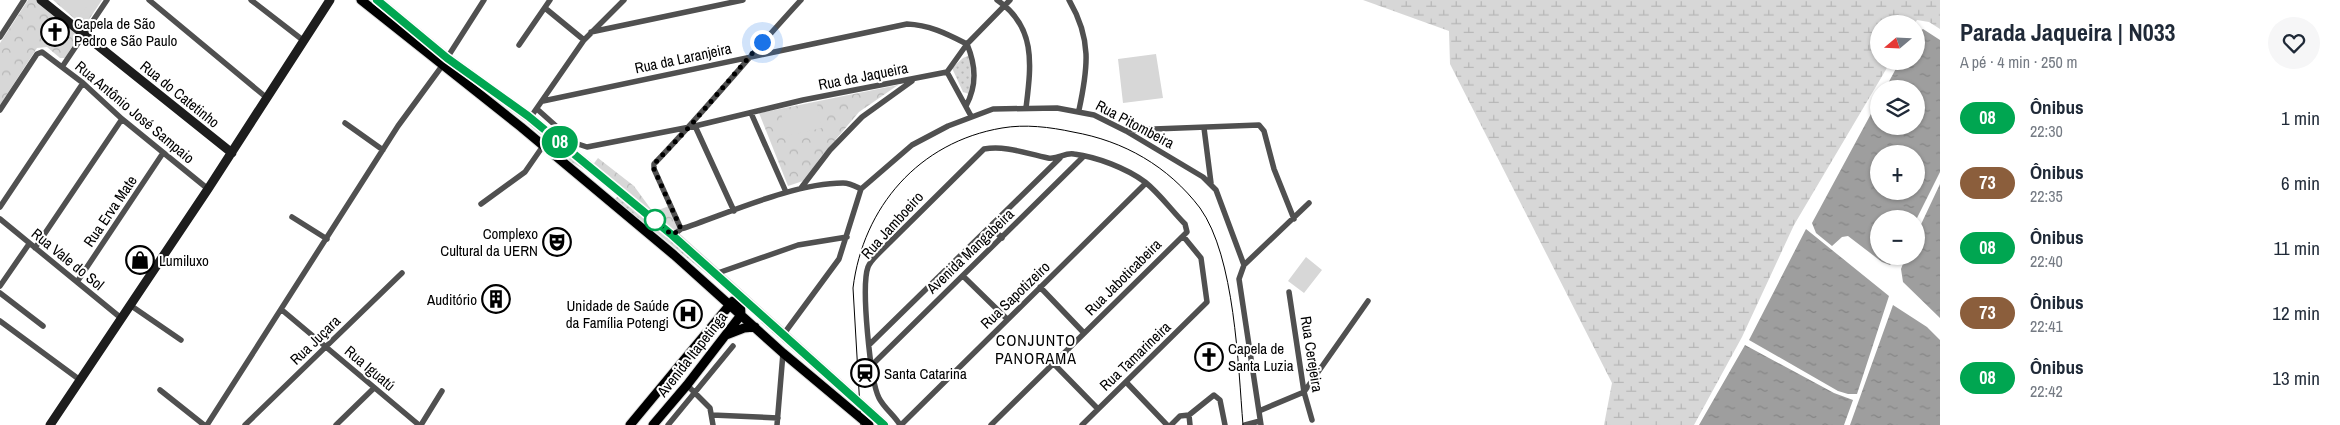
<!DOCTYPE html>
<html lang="pt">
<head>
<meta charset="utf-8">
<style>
	:root { --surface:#fff; --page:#f6f6f7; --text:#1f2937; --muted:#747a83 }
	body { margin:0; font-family:"Archivo Narrow",sans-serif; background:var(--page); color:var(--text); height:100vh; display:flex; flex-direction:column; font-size:19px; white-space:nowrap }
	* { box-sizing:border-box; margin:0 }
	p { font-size:16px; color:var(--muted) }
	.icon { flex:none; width:28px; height:28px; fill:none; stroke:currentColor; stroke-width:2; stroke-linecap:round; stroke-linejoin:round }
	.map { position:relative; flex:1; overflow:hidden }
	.panel { display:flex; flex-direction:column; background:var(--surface); width:400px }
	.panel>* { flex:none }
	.badge { padding:0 10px; border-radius:16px; font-size:18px; line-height:32px }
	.needle { width:32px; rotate:251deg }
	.fabs { position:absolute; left:1870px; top:15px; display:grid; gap:10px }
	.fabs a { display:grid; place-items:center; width:55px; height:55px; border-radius:50%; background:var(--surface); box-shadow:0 1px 4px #0004; font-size:25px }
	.you { position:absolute; width:25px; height:25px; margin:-12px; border:4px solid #fff; border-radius:50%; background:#1a73e8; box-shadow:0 0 0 8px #1a73e833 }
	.map>.badge { position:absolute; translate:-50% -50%; box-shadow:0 0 0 2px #fff }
	.round { display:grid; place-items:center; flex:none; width:52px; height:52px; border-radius:26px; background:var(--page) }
	.headline { display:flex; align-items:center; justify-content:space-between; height:85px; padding:0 20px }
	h1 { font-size:24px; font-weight:700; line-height:38px }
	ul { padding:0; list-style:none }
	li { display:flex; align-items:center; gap:15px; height:65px; padding:0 20px }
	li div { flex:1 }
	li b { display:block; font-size:19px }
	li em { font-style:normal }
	li .badge { min-width:55px; font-weight:700; text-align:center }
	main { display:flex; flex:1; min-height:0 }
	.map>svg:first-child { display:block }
	.forest { fill:url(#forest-crowns) }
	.wetland { fill:url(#wetland-marsh) }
	.garden { fill:url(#garden-dots) }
	.pitch { fill:#d7d7d7 }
	.water { fill:url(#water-ripples); fill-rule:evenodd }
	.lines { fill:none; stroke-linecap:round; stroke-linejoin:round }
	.primary-casing { stroke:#dbdbdb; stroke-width:11 }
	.minor { stroke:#505050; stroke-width:5.5 }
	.secondary { stroke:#1d1d1d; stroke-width:9 }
	.primary { stroke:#000; stroke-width:9 }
	.tram { stroke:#000; stroke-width:1 }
	.line-casing { stroke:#fff; stroke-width:11 }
	.line { stroke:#00a651; stroke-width:8 }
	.walk { stroke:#000; stroke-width:5; stroke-dasharray:0 9 }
	.stop-dot { fill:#fff; stroke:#00a651; stroke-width:2.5 }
	.labels { text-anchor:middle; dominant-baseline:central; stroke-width:4; stroke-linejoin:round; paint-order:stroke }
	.poi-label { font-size:15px; fill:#000; stroke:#fff; text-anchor:start }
	.street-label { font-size:15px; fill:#000; stroke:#fff }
	.neighbourhood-label { font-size:16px; letter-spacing:1px; fill:#000; stroke:#fff }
</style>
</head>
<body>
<main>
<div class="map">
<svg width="1940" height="425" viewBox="0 0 1940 425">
	<defs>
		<pattern id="forest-crowns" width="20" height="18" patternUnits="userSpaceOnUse" patternTransform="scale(1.25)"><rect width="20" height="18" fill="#d7d7d7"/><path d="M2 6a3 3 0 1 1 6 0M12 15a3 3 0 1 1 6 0" fill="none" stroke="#b7b7b7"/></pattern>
		<pattern id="wetland-marsh" width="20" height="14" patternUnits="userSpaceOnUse" patternTransform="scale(1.25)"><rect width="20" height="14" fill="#d7d7d7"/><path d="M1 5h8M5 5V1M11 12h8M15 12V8" fill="none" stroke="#b7b7b7"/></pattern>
		<pattern id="garden-dots" width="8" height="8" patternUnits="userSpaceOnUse" patternTransform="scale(1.25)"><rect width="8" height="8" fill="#d7d7d7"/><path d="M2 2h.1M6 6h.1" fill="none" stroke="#b7b7b7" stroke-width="1.8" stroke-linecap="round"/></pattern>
		<pattern id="water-ripples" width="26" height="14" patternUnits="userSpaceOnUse" patternTransform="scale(1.25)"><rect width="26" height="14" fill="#9e9e9e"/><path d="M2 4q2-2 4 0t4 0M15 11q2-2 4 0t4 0" fill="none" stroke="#868686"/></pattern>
	</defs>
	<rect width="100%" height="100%" fill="#fff"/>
	<path class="forest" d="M28,0H38L80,34L65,58H60L47,47L37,48L0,105V43Z
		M53,0H102L84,27Z
		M898,85L859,112L820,158L806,180L788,186L759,113Z
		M598,158L634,186L653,212L669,206L679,228L674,231L592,166Z"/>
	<path class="wetland" d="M1363,0H1940V29L1929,22L1917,20L1914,24H1879V61H1891L1794,225L1742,337L1694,425H1604L1612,383L1450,64L1449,31Z"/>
	<path class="garden" d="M970,55L971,79L969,94L963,92L952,68L963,58Z
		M527,123L533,126L592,174L573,163Z
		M619,195L694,257L718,283L615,199Z
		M758,320L781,334L848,400Z"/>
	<path class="pitch" d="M59,0H82L88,5L78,18L58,1Z
		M1156,54L1163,98L1123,103L1118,59Z
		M817,104L822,128L786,136L781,112Z
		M1306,257L1322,270L1304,293L1288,281Z"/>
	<path class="water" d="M1923,29L1940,40V172L1916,220L1879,219V256H1898L1890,265L1882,262L1848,236L1842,237L1832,246L1816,233L1812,223L1879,99V126H1916V89H1885L1900,61H1916V33ZM1879,154H1916V191H1879Z
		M1940,184V318L1903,282L1901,269L1906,256H1916V235Z
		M1806,229L1889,296L1857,394H1848L1838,391L1749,340Z
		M1893,305L1927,327L1940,340V425H1850Z
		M1745,345L1834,393L1853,400L1844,425H1699Z"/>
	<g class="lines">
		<defs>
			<path id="primary" d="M361,0L521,127L674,255L783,353L869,425
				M377,0L447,58L530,118L673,235L884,425
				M726,335L744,328L755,327
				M630,425L733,301
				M653,425L687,385L741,315L740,297"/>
		</defs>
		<use href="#primary" class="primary-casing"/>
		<path class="minor" d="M149,0L267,98
			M251,0L304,41
			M997,0C1037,27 1031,66 1026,108
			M1069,0C1092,39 1088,68 1079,110
			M545,8L584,40
			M591,32L743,0
			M0,37L24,0
			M519,45L550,0
			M447,58L484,0
			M62,67L107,0
			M947,72L971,116
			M543,101L907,24C930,25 947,34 967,44C976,66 977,85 966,106
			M537,109L575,143L587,147L695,126L803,100L947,72L967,44L1010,0
			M0,110L37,54L42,52L83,83L122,119L208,189
			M751,113L786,192
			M530,118L584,40L624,0
			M345,123L383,150
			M695,126L734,211
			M1204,128L1211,183
			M1128,130L1259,125L1264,131L1274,169L1294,219
			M801,188L830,150L862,117L912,81
			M481,204L525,172L543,146
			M0,207L83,83
			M292,217L327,239
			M0,219L121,318
			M991,227L1002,238
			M681,229L654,169V164C705,111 751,54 801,0
			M673,235L681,229C729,213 794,183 843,183C850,183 855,186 861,189
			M35,248L122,119
			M1244,265L1309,203
			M715,274L798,245L847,237
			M963,276L1007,319
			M77,282L163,153
			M0,286L29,244
			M1040,287L1084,333
			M1289,292L1304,392L1312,420
			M0,293L43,326
			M130,305L181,340
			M282,310L419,425
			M0,321L80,380
			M783,335L839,259L861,189L912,145L948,126L993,109L1057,108L1094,115L1126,131L1203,177L1216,190L1244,265L1239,279L1261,425
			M870,344L1060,158
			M1053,363L1098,409
			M873,364L1084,156
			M1126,382L1167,425
			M687,385L710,408L713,425
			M160,390L204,425
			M1259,411L1304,392L1368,301
			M712,415L778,418
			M1189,415L1190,425
			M207,425L398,126L442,66
			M245,425L402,273
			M336,425L374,388
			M421,425L442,391
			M668,425L733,346
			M777,425L783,353
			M900,425C895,416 884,408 879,398C870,380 861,286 868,267C870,262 874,258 877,255L984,149C1006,145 1027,154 1048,158C1058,160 1065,152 1074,154C1097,157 1126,168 1145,182C1160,194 1172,211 1185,224L1187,232L991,425
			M901,425L1146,183
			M1082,425L1207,302L1201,258L1183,236
			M1171,425L1180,416L1189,415L1214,395L1220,400L1225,425
			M1245,425L1260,421"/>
		<path class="secondary" d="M41,0L232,153
			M50,425L208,189L330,0"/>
		<use href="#primary" class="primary"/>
		<path class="tram" d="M861,425L853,288C863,207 919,142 1002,128C1025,124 1050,127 1073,132C1124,141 1168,166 1200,208C1235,257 1238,365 1243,425"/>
	</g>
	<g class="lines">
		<defs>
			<path id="line" d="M377,0L447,58L528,116L672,235L884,425"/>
		</defs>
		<use href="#line" class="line-casing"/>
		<use href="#line" class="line"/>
		<path class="walk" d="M655,220L672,235L681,229L654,169V164L690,126L762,42"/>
	</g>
	<defs>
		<symbol id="church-ring" viewBox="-11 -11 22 22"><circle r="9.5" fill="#fff" stroke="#000" stroke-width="1.5"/><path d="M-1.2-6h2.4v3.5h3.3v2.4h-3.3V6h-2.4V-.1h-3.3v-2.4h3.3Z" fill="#000"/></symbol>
		<symbol id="theatre-ring" viewBox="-11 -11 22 22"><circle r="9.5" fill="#fff" stroke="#000" stroke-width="1.5"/><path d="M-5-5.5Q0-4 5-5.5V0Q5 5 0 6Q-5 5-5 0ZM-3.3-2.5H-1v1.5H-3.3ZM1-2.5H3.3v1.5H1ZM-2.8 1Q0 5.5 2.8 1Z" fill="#000"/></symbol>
		<symbol id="shop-ring" viewBox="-11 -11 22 22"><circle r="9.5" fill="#fff" stroke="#000" stroke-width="1.5"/><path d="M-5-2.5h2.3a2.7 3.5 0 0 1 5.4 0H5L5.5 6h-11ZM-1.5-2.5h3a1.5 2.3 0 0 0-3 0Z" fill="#000"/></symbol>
		<symbol id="building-ring" viewBox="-11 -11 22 22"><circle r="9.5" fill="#fff" stroke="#000" stroke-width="1.5"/><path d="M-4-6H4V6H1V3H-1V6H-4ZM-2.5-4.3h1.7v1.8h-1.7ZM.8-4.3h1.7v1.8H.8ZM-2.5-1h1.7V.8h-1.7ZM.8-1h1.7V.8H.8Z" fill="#000"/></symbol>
		<symbol id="hospital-ring" viewBox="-11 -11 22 22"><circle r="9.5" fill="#fff" stroke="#000" stroke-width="1.5"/><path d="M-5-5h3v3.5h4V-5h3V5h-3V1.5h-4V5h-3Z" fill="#000"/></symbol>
		<symbol id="station-ring" viewBox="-11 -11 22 22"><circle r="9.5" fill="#fff" stroke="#000" stroke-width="1.5"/><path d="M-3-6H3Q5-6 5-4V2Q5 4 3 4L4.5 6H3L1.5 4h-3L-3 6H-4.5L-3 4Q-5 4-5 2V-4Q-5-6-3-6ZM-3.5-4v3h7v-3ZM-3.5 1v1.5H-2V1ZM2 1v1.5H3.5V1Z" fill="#000"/></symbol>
	</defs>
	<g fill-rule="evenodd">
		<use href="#church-ring" x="39" y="16" width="32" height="32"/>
		<use href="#theatre-ring" x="541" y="226" width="32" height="32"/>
		<use href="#shop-ring" x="124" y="244" width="32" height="32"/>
		<use href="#building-ring" x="480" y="283" width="32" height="32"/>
		<use href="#hospital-ring" x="672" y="298" width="32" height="32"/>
		<use href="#church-ring" x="1193" y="341" width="32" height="32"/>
		<use href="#station-ring" x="849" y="357" width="32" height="32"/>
	</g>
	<circle class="stop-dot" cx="655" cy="220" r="10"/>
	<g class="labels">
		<g class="poi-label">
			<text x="74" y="23">Capela de São<tspan x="74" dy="17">Pedro e São Paulo</tspan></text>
			<text x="538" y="233" text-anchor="end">Complexo<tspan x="538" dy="17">Cultural da UERN</tspan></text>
			<text x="159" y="260">Lumiluxo</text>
			<text x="477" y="299" text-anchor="end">Auditório</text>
			<text x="669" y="305" text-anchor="end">Unidade de Saúde<tspan x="669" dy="17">da Família Potengi</tspan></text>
			<text x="1228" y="348">Capela de<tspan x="1228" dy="17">Santa Luzia</tspan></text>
			<text x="884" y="373">Santa Catarina</text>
		</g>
		<g class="street-label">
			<text transform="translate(683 58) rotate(-12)">Rua da Laranjeira</text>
			<text transform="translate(863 76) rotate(-11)">Rua da Jaqueira</text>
			<text transform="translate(180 94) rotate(39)">Rua do Catetinho</text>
			<text transform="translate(135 112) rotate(40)">Rua Antônio José Sampaio</text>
			<text transform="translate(1135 124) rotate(28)">Rua Pitombeira</text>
			<text transform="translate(110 211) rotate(-56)">Rua Erva Mate</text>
			<text transform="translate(892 225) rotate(-48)">Rua Jamboeiro</text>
			<text transform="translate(970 251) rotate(-44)">Avenida Mangabeira</text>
			<text transform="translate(68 259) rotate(39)">Rua Vale do Sol</text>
			<text transform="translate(1123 277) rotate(-45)">Rua Jaboticabeira</text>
			<text transform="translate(1015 295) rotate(-44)">Rua Sapotizeiro</text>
			<text transform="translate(315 340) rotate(-44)">Rua Juçara</text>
			<text transform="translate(692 354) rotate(-52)">Avenida Itapetinga</text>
			<text transform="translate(1312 354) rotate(81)">Rua Cerejeira</text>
			<text transform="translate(1135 356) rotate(-44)">Rua Tamarineira</text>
			<text transform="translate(370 368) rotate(40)">Rua Iguatú</text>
		</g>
		<g class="neighbourhood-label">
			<text x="1036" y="340">CONJUNTO<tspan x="1036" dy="18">PANORAMA</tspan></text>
		</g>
	</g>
</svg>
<div class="fabs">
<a><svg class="needle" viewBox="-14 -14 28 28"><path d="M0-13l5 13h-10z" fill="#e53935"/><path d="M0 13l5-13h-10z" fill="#747a83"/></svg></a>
<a><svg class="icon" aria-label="layers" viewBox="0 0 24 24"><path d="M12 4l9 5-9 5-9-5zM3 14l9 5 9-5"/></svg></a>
<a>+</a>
<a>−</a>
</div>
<div class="you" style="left:762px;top:42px"></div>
<b class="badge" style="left:560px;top:142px;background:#00a651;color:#fff">08</b>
</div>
<section class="panel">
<div class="headline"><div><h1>Parada Jaqueira | N033</h1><p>A pé · 4 min · 250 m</p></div><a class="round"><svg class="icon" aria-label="heart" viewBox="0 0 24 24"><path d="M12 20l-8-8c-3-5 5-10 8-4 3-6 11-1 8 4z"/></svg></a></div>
<ul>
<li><span class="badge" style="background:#00a651;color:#fff">08</span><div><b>Ônibus</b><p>22:30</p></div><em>1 min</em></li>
<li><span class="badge" style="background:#8b5e3c;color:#fff">73</span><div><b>Ônibus</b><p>22:35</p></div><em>6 min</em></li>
<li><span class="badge" style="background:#00a651;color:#fff">08</span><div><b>Ônibus</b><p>22:40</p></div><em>11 min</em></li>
<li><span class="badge" style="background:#8b5e3c;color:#fff">73</span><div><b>Ônibus</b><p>22:41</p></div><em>12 min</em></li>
<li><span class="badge" style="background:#00a651;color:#fff">08</span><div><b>Ônibus</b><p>22:42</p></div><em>13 min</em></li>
</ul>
</section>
</main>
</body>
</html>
